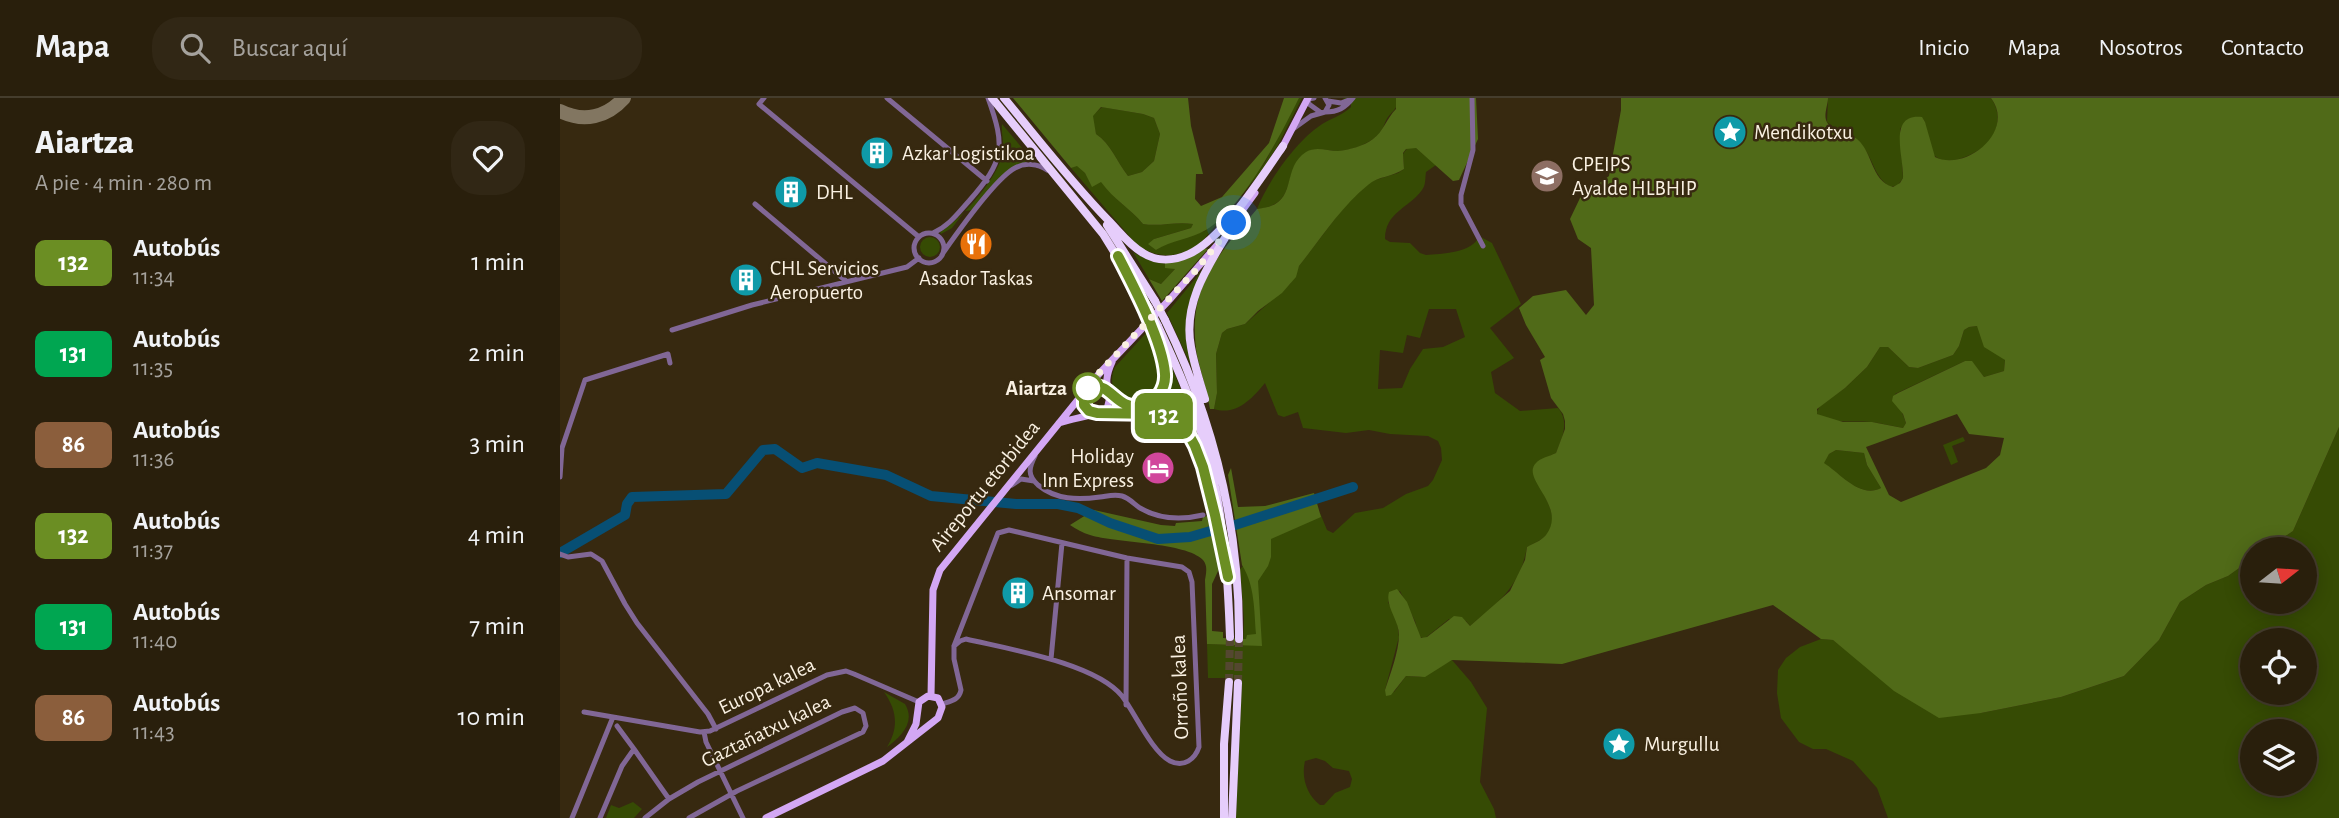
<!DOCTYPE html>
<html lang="es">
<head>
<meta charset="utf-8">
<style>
	:root { --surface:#291f0c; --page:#312715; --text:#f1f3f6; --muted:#a5a29d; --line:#453d2d }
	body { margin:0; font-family:"Alegreya Sans",sans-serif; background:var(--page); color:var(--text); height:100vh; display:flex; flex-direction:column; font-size:26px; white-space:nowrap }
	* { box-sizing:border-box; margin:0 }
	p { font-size:23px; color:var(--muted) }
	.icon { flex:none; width:38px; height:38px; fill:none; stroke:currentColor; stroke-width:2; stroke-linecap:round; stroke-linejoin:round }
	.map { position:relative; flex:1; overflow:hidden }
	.panel { display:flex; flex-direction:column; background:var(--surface); width:560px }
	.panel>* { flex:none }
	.badge { padding:0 14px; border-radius:10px; font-size:24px; line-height:46px }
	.needle { width:46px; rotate:73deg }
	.tools { position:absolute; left:1680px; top:439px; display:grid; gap:14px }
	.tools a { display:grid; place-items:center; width:77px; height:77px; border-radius:50%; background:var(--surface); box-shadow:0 4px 18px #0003,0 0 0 2px var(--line); font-size:35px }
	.you { position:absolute; width:35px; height:35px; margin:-18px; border:5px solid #fff; border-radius:50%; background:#1a73e8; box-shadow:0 0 0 10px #1a73e833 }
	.map>.badge { position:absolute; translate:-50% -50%; box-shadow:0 0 0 4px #fff }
	.round { display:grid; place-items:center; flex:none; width:74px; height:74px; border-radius:28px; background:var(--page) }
	.head { display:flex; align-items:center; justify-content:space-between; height:119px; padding:0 35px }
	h1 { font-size:33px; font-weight:800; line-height:52px }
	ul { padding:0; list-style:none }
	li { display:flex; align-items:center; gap:21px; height:91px; padding:0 35px }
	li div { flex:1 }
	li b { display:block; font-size:26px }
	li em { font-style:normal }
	li .badge { min-width:77px; font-weight:700; text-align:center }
	header { display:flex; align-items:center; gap:42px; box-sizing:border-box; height:98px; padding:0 35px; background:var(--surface); border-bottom:2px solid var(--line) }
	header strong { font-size:33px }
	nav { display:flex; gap:38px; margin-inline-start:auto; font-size:24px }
	.search { width:490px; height:63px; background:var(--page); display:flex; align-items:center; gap:18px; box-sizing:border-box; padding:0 24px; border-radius:28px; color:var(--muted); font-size:26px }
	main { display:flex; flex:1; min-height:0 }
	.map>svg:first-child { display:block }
	.green { fill:#364b04; fill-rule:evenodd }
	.forest { fill:#506a18; fill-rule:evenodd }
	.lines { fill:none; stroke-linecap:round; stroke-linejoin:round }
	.river { stroke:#074f74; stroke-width:10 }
	.taxiway { stroke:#827661; stroke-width:14 }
	.highway-tunnel { stroke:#544730; stroke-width:8; stroke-dasharray:8 4; stroke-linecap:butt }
	.minor { stroke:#816796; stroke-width:5 }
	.major { stroke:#d3a7f4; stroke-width:7 }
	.highway { stroke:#e6cdfb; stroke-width:8 }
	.highway-bridge { stroke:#e6cdfb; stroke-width:8 }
	.line-casing { stroke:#fff; stroke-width:16 }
	.line { stroke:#6b8e23; stroke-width:10 }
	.walk { stroke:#faf1e2; stroke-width:7; stroke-dasharray:0 12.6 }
	.stop-dot { fill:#fff; stroke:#6b8e23; stroke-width:3.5 }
	.labels { text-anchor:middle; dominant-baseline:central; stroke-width:5; stroke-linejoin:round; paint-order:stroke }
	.poi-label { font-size:21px; fill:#faf1e2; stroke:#372910; text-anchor:start }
	.stop-label { font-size:21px; font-weight:bold; fill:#faf1e2; stroke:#372910; text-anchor:end }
	.street-label { font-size:21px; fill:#faf1e2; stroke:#372910 }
</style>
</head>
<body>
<header>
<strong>Mapa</strong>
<div class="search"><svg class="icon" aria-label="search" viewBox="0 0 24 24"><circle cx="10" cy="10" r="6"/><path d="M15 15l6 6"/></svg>Buscar aquí</div>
<nav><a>Inicio</a><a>Mapa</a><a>Nosotros</a><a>Contacto</a></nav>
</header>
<main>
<section class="panel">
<div class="head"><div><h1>Aiartza</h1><p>A pie · 4 min · 280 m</p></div><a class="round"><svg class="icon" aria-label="heart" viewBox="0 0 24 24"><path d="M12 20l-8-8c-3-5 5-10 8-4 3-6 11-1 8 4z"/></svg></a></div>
<ul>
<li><span class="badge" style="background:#6b8e23;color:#fff">132</span><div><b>Autobús</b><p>11:34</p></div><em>1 min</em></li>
<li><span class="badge" style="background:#00a651;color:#fff">131</span><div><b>Autobús</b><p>11:35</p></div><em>2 min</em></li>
<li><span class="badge" style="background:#8b5e3c;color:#fff">86</span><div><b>Autobús</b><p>11:36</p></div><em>3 min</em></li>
<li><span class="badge" style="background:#6b8e23;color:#fff">132</span><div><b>Autobús</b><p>11:37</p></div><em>4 min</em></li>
<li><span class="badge" style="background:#00a651;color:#fff">131</span><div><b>Autobús</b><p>11:40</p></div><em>7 min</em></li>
<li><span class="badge" style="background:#8b5e3c;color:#fff">86</span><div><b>Autobús</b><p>11:43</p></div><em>10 min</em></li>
</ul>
</section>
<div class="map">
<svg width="1779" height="720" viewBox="0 0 1779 720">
	<rect width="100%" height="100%" fill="#372910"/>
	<path class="green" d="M739,0H742L718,47L700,75L640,146C619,160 598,162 576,146L511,70L517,67L525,75L532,88L541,83C554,102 570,110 583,126C600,129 616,123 633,126L631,130L594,141L596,152L605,146L645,133L685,92L705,64Z
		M783,0H836L838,6C835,12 832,14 828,19C825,23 824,29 821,33C813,45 791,53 777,53C767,53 755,48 746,55C720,73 740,107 697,111C707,85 735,45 758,29C768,21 782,18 791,9V6Z
		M1268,0H1431C1441,15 1439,28 1430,44C1417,55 1387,72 1373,56L1364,22L1358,19L1348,21L1340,31L1343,80L1338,87L1331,89C1314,80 1314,62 1303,49C1293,37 1278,34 1267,24Z
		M542,9L583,16L594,20L600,36L594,63L582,74L568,78C557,64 551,46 536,36L532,18Z
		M442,26L473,63C445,65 430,92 413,112L405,113L392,130L381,136L380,134C402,121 440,78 443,53C444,44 441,34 442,26Z
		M848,49L856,50L876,67L866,74C865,80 866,87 862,92C849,110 825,114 825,141L830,144L850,145L860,155L866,157C881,156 913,155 919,138L932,145L961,206L930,230L954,260L931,274L935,295L960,313L998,310C1010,324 1002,340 996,355L981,362L973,370C977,394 1008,420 982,441C978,444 972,446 967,449C960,489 939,504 910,528L906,523L889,521L864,541L859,538L855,523L840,493L828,504L837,523L839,539L825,592L834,594L846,578L861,579L892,562L911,584L927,610L920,684L934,711L936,720H676L682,580H648L647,546L683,547L684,521L680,471L731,421L760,415L767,432L773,435L795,415L823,410L846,396L868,388L873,382L882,362L881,350L878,343L868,338L830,336L809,332L786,335L743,330L738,314L724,319L718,317L705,285C692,301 676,318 654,311L657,295L656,256L662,235L667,231L685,226L730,186L739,168L787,105L812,83L838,75L844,71L843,56ZM869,211H896L905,239L883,249L863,251L850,271L842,290L818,291L820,252L843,255L847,237L860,240ZM756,660L765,663L773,670L789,673L792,681L790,689L775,695L764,707H760C747,697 741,680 745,663Z
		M360 149a10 10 0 1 1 20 0a10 10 0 1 1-20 0Z
		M573,154C586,163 603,162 615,171L601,186L589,181Z
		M644,170C623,215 622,226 634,274L607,215Z
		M1417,228L1445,262L1444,273L1424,279L1414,266L1405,263L1335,296L1346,325L1343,330C1332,328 1321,325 1310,324C1292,322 1270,327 1256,315L1260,308L1285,290L1307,269L1320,249H1328L1349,269L1358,270L1393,257L1399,248L1404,232L1409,229Z
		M587,234C634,327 534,316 555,269Z
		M599,241C617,279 633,319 642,360L620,323L551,312L556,305C575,314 592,312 605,294Z
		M1779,329V720H1328L1317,690L1293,663L1266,651H1253L1239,644L1221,620L1217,595L1218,572L1226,560L1240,549L1261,541L1273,542L1292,557L1421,615L1501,599L1564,578L1599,542L1620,504L1646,487L1668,478L1692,461V504H1745V452L1706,451L1733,433ZM1692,542H1745V595H1692ZM1692,634H1745V686H1692Z
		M1403,339L1405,343L1392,348L1398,364L1391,367L1383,347Z
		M1276,352L1304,355L1307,367L1321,390C1300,401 1280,375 1263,365L1269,356Z
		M324,594L345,606C356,624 341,639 327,649C339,630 337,612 324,594Z
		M73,704L82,711L74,720H46L51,707L59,710Z"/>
	<path class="forest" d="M453,0H628L631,28L643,76H636L635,101L641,108L662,99L709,45L724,0H739C719,40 684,108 646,132C631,141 611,142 596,152L588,146L594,141L631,130L633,126C616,123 600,129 583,126C570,110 554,102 541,84L532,89L525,75L517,68L511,70ZM541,9L583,16L594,20L600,36L594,63L582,74L568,78C557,64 551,46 536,36L533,18Z
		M836,0H916L918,41L899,82L893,83L856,50L846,51L843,55L844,71C833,79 818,78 808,87C780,110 762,139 739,168L736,179L722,195L698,213L685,226L667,231L662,235L656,256L657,295L654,311H650C647,293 641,275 637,257C626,191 657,158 697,111C741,107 719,72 746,54C756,48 767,53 778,53C789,52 804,48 813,41C823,34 827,20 836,11Z
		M1061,0H1268C1268,6 1264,16 1266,22C1270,33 1285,34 1294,39C1313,50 1310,83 1333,89L1340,85L1343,80C1344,59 1327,15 1362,19L1365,24L1375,59C1406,74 1456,33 1431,0H1779V329L1733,433L1706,451L1692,452V461L1668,478L1646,487L1620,504L1599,542L1564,578L1501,599L1421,615L1379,620L1334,593L1273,542L1261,541L1213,507L1002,566L892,562L865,579L846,578L831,597L826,598L825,592C830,577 839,553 839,537C839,522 825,509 829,494L837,491L847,504L861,540L867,539L894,518L902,519L910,528L950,493L965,462L967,449C974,445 981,443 986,437C1008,408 960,381 976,365C980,360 990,358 996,355L1005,331V323L1003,316L991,300L980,262L985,259L966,227L959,210L973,198L1006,192L1026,217L1034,207L1031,150L1018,141L1010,121L1020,100L1049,78L1061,12ZM1417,228L1424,249L1445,262L1444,273L1424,279L1412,263H1405L1338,295L1333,298L1332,303L1343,316L1346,325L1343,330L1312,324H1283L1257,316V311L1285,290L1307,269L1320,249H1328L1349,269L1358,270L1393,257L1399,248L1404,232L1409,229ZM1397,316L1409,336L1444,340L1440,357L1426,370L1341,404L1329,397L1306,349ZM1276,352L1304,355L1307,367L1321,390C1300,401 1280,375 1264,365L1269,356Z
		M644,150L648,151L602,203L589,181L601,186L615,171L605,170V165Z
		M671,370L678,409L705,408L754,395L761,419L711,441V459L708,468L698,483L702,548L647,546L645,482C646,475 648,468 643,462C626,444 555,445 530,437C523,435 516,431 510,427L534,412L601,427L615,428L616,425L642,423L643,419L651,417L659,471L652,486V533L663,534V540L686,541L687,537L696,536C694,512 695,488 682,467L668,377Z"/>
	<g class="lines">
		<path class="river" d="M675,427L793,389
			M0,455L65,417L67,406L72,399L166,396L203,352L215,351L242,370L257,365L326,377L371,398L456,406H498L518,410L550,425L598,441L630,439L654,432"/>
		<path class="taxiway" d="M0,13C24,25 47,19 64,0"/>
		<path class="highway-tunnel" d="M669,584L670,539
			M678,585L679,541"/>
		<path class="minor" d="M204,0L199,6L359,139
			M327,0L427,83
			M754,0L748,1L749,6L760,14
			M912,0L913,52L901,97V106L923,148
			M768,3L781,5L789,2
			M765,14C778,14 785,10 793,0
			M733,31L751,18L765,14L769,7L765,0
			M195,106L286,183
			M373,135C389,128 398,115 409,103C444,63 446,50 428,0
			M354 150a15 15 0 1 1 30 0a15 15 0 1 1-30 0Z
			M383,155C397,135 436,80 455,70C466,64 478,66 487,72
			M112,232L192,207L347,169L359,160
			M475,358C469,370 467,377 478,387C496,402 518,402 540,399C548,398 554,396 562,398C569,400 574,406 580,410C599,421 622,422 643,417
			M0,379L2,350L25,282L108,256L110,265
			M452,387L461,381L474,383
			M0,456L8,459L31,456L42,463L65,506L77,525L148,616L156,631
			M491,561L502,445
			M382,606C391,603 399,602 401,592L394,561V548L438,435L449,432L567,460L622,469L629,474L632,484L639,649C635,661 624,670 610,663C592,654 575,615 562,598C535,565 448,551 406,541L400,543L394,548
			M566,607L567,460
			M24,614L140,634L150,633L267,577L286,573L294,576L359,604
			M144,634L146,644L183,720
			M74,651L109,701
			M12,720L53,619
			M40,720L62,668L74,651L57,628
			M85,720L109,701L138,684L282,614L295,610L303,615L306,628L303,634L177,693L129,720"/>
		<path class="major" d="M721,52L748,0
			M671,128L695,95
			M499,325C513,320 538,317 547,311L550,299C545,286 546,277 552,264
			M371,598L373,492L380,472L538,277L611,200L658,146
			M206,720L323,663L378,620L382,609L378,600L368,598L359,604L356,626L347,644"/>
		<path class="highway" d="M432,0L543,136L589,210
			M444,0C478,41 511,84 548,122C559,133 569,147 583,155C597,164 614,163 629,156C663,140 701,80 723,48
			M547,127L595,203
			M605,222C654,323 680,428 679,541
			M598,228C621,277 642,326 653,379C665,432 668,485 670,539
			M549,296C570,314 605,311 605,277C605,263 598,248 593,235
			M645,301C640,284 634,267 631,249C622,202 651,164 674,125
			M537,315L597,316C634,326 641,363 648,395C651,405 654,413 656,422
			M664,720V646L669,584
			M672,720L678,585"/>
		<path class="highway-bridge" d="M595,203L605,222
			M589,210L598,228
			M585,214L593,235"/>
	</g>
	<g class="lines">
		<defs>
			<path id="line" d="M558,158C573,187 603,244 605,276C606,291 596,305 581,308C557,312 552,287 533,288L524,296V307L529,313L537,315L597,316L607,319L619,327L628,335L635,348L643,369L655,417L668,479"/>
		</defs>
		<use href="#line" class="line-casing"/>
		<use href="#line" class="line"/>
		<path class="walk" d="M528,290L526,292L538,276L636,172L674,125"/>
	</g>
	<defs>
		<symbol id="sight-disc" viewBox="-11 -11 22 22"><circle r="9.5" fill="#0f9aa8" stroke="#372910"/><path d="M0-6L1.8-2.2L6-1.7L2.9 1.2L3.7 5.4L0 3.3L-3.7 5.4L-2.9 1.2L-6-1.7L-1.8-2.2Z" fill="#fff"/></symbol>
		<symbol id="building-disc" viewBox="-11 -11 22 22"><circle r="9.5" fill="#0f9aa8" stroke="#372910"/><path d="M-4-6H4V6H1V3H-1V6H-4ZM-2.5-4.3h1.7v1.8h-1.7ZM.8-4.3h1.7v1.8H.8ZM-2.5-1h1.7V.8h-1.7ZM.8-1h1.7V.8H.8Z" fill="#fff"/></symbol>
		<symbol id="school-disc" viewBox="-11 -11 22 22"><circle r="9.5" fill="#8d6e63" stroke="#372910"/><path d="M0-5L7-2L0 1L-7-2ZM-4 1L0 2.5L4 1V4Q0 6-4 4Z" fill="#fff"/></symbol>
		<symbol id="restaurant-disc" viewBox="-11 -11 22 22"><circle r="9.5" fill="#e8710a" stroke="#372910"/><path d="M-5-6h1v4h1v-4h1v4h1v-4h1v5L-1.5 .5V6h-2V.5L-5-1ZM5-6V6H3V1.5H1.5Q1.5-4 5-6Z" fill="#fff"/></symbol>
		<symbol id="hotel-disc" viewBox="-11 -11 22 22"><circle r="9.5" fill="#d1479c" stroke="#372910"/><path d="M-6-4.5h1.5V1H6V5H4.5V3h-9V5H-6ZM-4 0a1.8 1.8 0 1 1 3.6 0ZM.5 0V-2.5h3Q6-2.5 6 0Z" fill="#fff"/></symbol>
	</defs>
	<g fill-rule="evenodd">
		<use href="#sight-disc" x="1151" y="15" width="38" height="38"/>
		<use href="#building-disc" x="298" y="36" width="38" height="38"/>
		<use href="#school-disc" x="968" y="59" width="38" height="38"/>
		<use href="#building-disc" x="212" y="75" width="38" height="38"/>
		<use href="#restaurant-disc" x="397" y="127" width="38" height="38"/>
		<use href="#building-disc" x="167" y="163" width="38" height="38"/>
		<use href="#hotel-disc" x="579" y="351" width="38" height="38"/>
		<use href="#building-disc" x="439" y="476" width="38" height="38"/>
		<use href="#sight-disc" x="1040" y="627" width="38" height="38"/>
	</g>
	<circle class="stop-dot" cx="528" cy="290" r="14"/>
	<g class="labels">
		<g class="poi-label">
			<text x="1194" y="34">Mendikotxu</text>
			<text x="342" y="55">Azkar Logistikoa</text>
			<text x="1012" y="66">CPEIPS<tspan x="1012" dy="24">Ayalde HLBHIP</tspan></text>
			<text x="256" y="94">DHL</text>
			<text x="210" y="170">CHL Servicios<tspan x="210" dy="24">Aeropuerto</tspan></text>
			<text x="416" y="180" text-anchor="middle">Asador Taskas</text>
			<text x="574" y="358" text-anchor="end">Holiday<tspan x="574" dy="24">Inn Express</tspan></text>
			<text x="482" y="495">Ansomar</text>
			<text x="1084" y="646">Murgullu</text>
		</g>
		<g class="stop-label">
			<text x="507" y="290">Aiartza</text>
		</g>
		<g class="street-label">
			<text transform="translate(425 388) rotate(-51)">Aireportu etorbidea</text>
			<text transform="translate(207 588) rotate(-26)">Europa kalea</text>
			<text transform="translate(620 589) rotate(-92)">Orroño kalea</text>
			<text transform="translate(206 633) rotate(-26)">Gaztañatxu kalea</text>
		</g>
	</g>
</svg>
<div class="tools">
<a><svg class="needle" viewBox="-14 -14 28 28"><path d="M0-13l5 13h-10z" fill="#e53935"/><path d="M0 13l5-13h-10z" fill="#a5a29d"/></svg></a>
<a><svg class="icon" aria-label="locate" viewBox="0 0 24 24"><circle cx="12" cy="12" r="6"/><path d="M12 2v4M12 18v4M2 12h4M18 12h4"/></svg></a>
<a><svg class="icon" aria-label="layers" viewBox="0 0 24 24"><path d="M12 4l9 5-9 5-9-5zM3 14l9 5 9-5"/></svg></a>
</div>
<div class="you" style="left:674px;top:125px"></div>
<b class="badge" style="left:604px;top:318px;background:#6b8e23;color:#fff">132</b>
</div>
</main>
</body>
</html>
